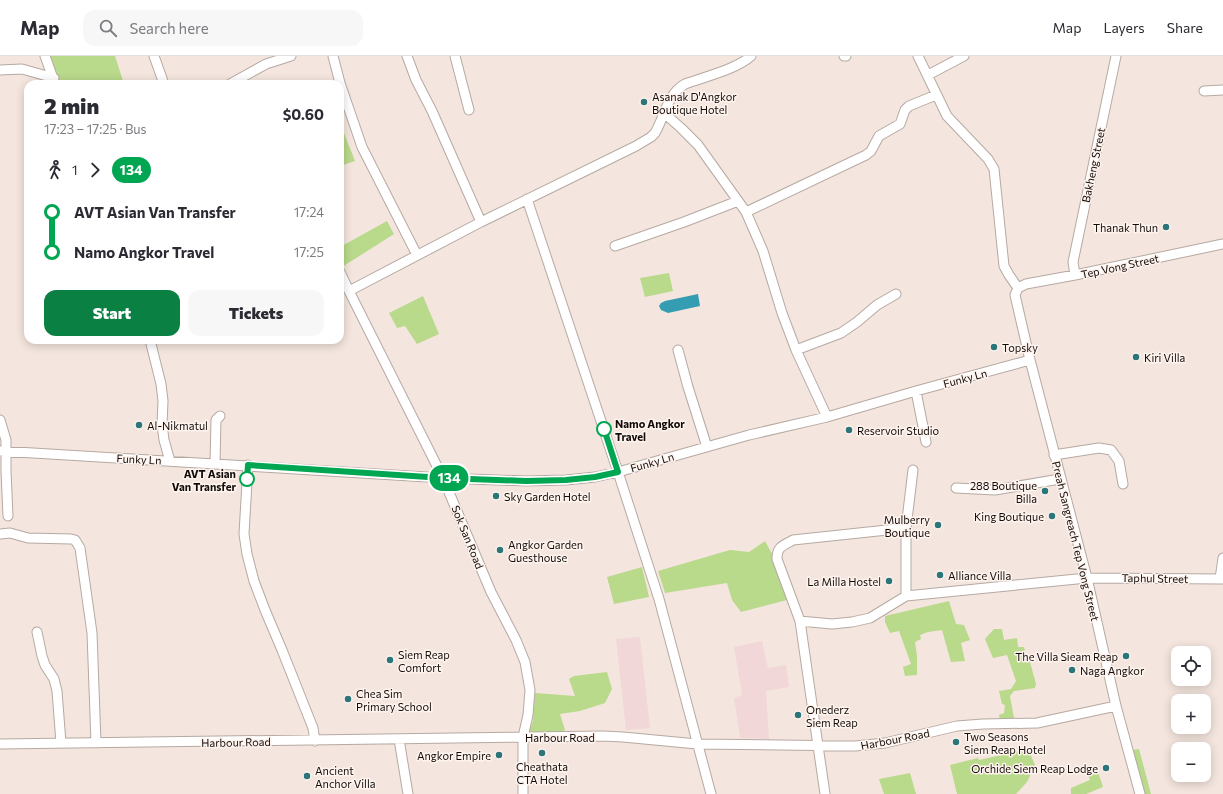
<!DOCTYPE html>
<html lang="en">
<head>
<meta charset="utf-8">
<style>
	:root { --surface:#fff; --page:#f7f7f7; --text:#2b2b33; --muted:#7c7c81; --line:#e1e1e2; --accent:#0b8043 }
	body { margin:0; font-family:Commissioner,sans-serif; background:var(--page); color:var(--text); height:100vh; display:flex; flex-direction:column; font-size:15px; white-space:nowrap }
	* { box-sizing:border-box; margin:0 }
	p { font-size:13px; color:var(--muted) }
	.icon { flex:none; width:22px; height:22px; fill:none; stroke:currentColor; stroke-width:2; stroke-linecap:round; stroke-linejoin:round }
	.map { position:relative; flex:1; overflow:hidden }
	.drawer { position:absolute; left:24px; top:24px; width:320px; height:264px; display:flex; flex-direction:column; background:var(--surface); border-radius:12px; box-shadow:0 2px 10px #0003 }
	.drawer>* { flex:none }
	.badge { padding:0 8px; border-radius:13px; font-size:14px; line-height:26px }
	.buttons { position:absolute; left:1171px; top:590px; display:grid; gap:8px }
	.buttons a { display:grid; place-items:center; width:40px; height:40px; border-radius:8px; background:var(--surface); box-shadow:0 2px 10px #0003; font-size:20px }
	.map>.badge { position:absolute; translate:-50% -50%; box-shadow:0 0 0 2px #fff }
	.legs { display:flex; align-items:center; gap:6px; height:44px; padding:0 20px; font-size:13px }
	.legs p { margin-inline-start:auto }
	.overview { display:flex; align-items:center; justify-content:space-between; height:68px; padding:0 20px }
	h1 { font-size:22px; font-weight:800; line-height:30px }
	.button { display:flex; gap:8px; margin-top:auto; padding:8px 20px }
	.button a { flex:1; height:46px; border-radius:12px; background:var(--accent); color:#fff; font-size:16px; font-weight:800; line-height:46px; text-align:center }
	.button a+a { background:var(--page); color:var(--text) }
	ul { padding:0 20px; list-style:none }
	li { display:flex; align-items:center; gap:14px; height:40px; font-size:15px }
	li i { display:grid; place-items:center; width:6px; height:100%; margin:0 5px; background:currentColor }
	li i::after { content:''; width:10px; height:10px; margin:-5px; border:3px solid; border-radius:50%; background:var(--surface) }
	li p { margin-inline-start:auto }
	li:first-child i { background:linear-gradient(#0000 50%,currentColor 0) }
	li:last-child i { background:linear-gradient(currentColor 50%,#0000 0) }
	header { display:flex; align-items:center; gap:24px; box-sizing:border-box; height:56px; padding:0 20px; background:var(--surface); border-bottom:1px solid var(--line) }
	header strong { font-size:19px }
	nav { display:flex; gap:22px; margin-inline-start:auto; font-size:14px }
	.search { width:280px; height:36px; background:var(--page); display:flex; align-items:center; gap:10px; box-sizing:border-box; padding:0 14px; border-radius:12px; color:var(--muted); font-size:15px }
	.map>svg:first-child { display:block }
	.commercial { fill:#f2d7d8 }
	.green { fill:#b9d98b }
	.water { fill:#359db2 }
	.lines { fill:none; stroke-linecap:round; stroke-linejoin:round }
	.minor-casing { stroke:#b6a9a2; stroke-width:11 }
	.minor { stroke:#fff; stroke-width:9 }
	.line-1-casing { stroke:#fff; stroke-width:9 }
	.line-1 { stroke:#00a651; stroke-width:6 }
	.poi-dot { fill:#2c767a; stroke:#fff3ee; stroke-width:1.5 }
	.stop-1-dot { fill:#fff; stroke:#00a651; stroke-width:2 }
	.labels { text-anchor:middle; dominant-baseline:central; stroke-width:3; stroke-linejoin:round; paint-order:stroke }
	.poi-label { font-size:11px; fill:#110c0a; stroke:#fff3ee; text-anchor:start }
	.street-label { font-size:11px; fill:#110c0a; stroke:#fff3ee }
	.stop-label { font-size:11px; font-weight:bold; fill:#110c0a; stroke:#fff3ee; text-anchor:start }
</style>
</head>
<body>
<header>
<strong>Map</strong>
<div class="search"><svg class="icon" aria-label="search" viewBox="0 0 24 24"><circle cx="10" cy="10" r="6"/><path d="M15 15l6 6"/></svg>Search here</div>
<nav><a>Map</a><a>Layers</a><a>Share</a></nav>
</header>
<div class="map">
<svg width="1223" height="738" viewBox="0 0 1223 738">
	<rect width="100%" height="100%" fill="#f4e6de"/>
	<path class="commercial" d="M640,581L650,672L626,674L616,583Z
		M762,585L768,612L786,609L789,631L766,635L769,683L740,682L734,642L742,639L734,591Z"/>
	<path class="green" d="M49,0H115L124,28H61Z
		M340,67L355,105L340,110Z
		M387,165L394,178L342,211L340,209V191Z
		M669,217L673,235L645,241L640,222Z
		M423,240L439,278L417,288L405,270L397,272L389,257Z
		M765,485L776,505L787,544L741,556L732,544L727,527L665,537L658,515L730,494L749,496Z
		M642,511L649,541L614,548L607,521Z
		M949,545L956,568L964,569L970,584L961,587L965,605L951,606L942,574L928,576L920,579L921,583L915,586L917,600V619L905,620L903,611L911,608L899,575L890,577L885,566V560Z
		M994,573H1002L1004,584L1017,582L1018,591H1024L1026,600L1032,598L1034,602L1030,606L1036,628L1035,632L1014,635L1010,640L1014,662L1019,664L1000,665L999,659L1004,657L1005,649L1002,648L999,635L1011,633L1016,625L1007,599L993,602L985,583Z
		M607,616L612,633L605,647L580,655L560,658L565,674L555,679L529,676L533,665L535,637L575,640L569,623L574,620Z
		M1028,693L1035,709L1027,726L1016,738H957L950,709L978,702L979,704Z
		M1139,693L1151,738H1143L1132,694Z
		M1098,716L1103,731L1086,738H1071V732L1090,724L1087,717Z
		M910,717L916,738H884L879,723Z"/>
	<path class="water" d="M698,238L700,250L668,257L661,254L659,250L661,247L665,245Z"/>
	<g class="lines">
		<defs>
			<path id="minor" d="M45,0L55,28
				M154,0L164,28
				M333,0L340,27L362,91L417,199
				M407,0L416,24L432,55L481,166
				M455,0L469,54
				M844,0H846
				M918,0L947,60L988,103L994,113L1004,210L1009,219L1018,232
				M0,14L22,13L54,22
				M928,19L964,0
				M230,28L266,8L291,0
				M1204,35L1223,34
				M664,57L681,72L698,89L746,156L763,195L782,257L796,294L827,361
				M527,143L618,416L659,543L711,738
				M746,156L866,99L871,95L879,80L900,68L905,54L909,50L936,39
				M615,190L684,166L738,145
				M340,216L349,235L443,422L491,536L516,584L525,606L530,634L528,659L523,681V738
				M1075,219L1073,206L1116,0
				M1018,232L1015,239L1030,304L1087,522L1116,650L1140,738
				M1018,232L1026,228L1075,219L1223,188
				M349,235L481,166L636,90L651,81L655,77C665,60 667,38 685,28C704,21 737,13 751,0
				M150,284L161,328L163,345L162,368L164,384L170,405
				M678,294L688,331L707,391
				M796,294L841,277L857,266L877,249L896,238
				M916,335L926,386
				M0,364L6,384V415L8,460
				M0,395L443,422L526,425L566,424L595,421L618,416L749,379L827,361L916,335L1030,304
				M1054,399L1099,392L1111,394L1119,405L1123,428
				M215,407L216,364L220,360
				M248,409L244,478L247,498L254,525L265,554L282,594L313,672L315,685
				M956,432L995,434L1060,423
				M0,478L10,477L28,482L71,483L75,484L80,492L92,577L96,687
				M1220,523L1223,502
				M906,540V472L913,414
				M800,565L832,568L852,566L870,562L906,540L1087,522L1223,523
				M37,576L42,600L45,609L54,623L57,635L61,687
				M399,683L408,738
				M0,688L603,680L623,681L697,688L855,690L885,687L957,670L983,668L1037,667L1116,650
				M825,738L800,565L777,503C777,490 783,490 793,484L906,472"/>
		</defs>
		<use href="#minor" class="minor-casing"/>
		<use href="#minor" class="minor"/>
	</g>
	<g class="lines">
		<defs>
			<path id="line-1" d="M247,423L248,409L443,422L526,425L566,424L595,421L618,416L604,373"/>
		</defs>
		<use href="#line-1" class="line-1-casing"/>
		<use href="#line-1" class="line-1"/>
	</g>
	<g class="poi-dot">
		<circle cx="644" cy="46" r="4"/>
		<circle cx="1166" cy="171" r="4"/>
		<circle cx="994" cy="291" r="4"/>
		<circle cx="1136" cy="301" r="4"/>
		<circle cx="139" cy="369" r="4"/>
		<circle cx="849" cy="374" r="4"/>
		<circle cx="1045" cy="435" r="4"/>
		<circle cx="496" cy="440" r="4"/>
		<circle cx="1052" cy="460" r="4"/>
		<circle cx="938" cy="469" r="4"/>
		<circle cx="500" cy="494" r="4"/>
		<circle cx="940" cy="519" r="4"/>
		<circle cx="889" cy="525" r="4"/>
		<circle cx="1126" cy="600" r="4"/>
		<circle cx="390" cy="604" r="4"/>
		<circle cx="1072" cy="614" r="4"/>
		<circle cx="348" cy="643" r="4"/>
		<circle cx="798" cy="659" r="4"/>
		<circle cx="956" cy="686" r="4"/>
		<circle cx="542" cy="697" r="4"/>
		<circle cx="499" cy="699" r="4"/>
		<circle cx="1106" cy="712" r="4"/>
		<circle cx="307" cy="720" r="4"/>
	</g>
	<g class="stop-1-dot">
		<circle cx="604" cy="373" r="7"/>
		<circle cx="247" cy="423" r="7"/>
	</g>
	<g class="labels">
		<g class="poi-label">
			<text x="652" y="40">Asanak D'Angkor<tspan x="652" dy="13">Boutique Hotel</tspan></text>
			<text x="1158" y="171" text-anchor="end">Thanak Thun</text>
			<text x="1002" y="291">Topsky</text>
			<text x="1144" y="301">Kiri Villa</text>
			<text x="147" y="369">Al-Nikmatul</text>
			<text x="857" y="374">Reservoir Studio</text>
			<text x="1037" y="429" text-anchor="end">288 Boutique<tspan x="1037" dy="13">Billa</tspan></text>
			<text x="504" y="440">Sky Garden Hotel</text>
			<text x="1044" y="460" text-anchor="end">King Boutique</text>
			<text x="930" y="463" text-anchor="end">Mulberry<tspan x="930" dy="13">Boutique</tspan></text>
			<text x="508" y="488">Angkor Garden<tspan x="508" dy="13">Guesthouse</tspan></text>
			<text x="948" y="519">Alliance Villa</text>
			<text x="881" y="525" text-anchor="end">La Milla Hostel</text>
			<text x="398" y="598">Siem Reap<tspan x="398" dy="13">Comfort</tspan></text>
			<text x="1118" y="600" text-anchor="end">The Villa Sieam Reap</text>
			<text x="1080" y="614">Naga Angkor</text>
			<text x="356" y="637">Chea Sim<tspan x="356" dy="13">Primary School</tspan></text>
			<text x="806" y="653">Onederz<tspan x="806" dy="13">Siem Reap</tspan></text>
			<text x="964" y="680">Two Seasons<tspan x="964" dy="13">Siem Reap Hotel</tspan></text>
			<text x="491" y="699" text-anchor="end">Angkor Empire</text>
			<text x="542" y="710" text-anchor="middle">Cheathata<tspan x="542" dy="13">CTA Hotel</tspan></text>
			<text x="1098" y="712" text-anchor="end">Orchide Siem Reap Lodge</text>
			<text x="315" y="714">Ancient<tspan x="315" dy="13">Anchor Villa</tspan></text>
		</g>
		<g class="street-label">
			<text transform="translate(1093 109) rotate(-78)">Bakheng Street</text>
			<text transform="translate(1120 210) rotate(-12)">Tep Vong Street</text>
			<text transform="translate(965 322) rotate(-15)">Funky Ln</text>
			<text transform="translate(139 403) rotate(3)">Funky Ln</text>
			<text transform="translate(652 406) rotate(-16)">Funky Ln</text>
			<text transform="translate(468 481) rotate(68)">Sok San Road</text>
			<text transform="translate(1076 485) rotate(76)">Preah Sangreach Tep Vong Street</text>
			<text transform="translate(1155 522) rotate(1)">Taphul Street</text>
			<text x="560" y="681">Harbour Road</text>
			<text transform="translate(895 683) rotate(-11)">Harbour Road</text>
			<text transform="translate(236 686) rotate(-1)">Harbour Road</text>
		</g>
		<g class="stop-label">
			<text x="615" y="367">Namo Angkor<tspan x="615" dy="13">Travel</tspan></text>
			<text x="236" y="417" text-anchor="end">AVT Asian<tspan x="236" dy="13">Van Transfer</tspan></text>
		</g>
	</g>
</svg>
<div class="buttons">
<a><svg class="icon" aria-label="locate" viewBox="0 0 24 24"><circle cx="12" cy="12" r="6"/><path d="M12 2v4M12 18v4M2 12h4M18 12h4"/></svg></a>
<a>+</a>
<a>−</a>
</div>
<b class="badge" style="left:449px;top:422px;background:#00a651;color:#fff">134</b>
<section class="drawer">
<div class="overview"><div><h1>2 min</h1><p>17:23 – 17:25 · Bus</p></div><b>$0.60</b></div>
<div class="legs"><svg class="icon" aria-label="walk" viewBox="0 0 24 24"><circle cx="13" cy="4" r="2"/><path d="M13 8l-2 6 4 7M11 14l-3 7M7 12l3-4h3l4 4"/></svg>1<svg class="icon" aria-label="forward" viewBox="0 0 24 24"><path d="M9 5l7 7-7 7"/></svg><b class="badge" style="background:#00a651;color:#fff">134</b></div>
<ul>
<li><i style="color:#00a651"></i><b>AVT Asian Van Transfer</b><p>17:24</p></li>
<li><i style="color:#00a651"></i><b>Namo Angkor Travel</b><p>17:25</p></li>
</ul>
<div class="button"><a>Start</a><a>Tickets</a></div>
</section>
</div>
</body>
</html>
